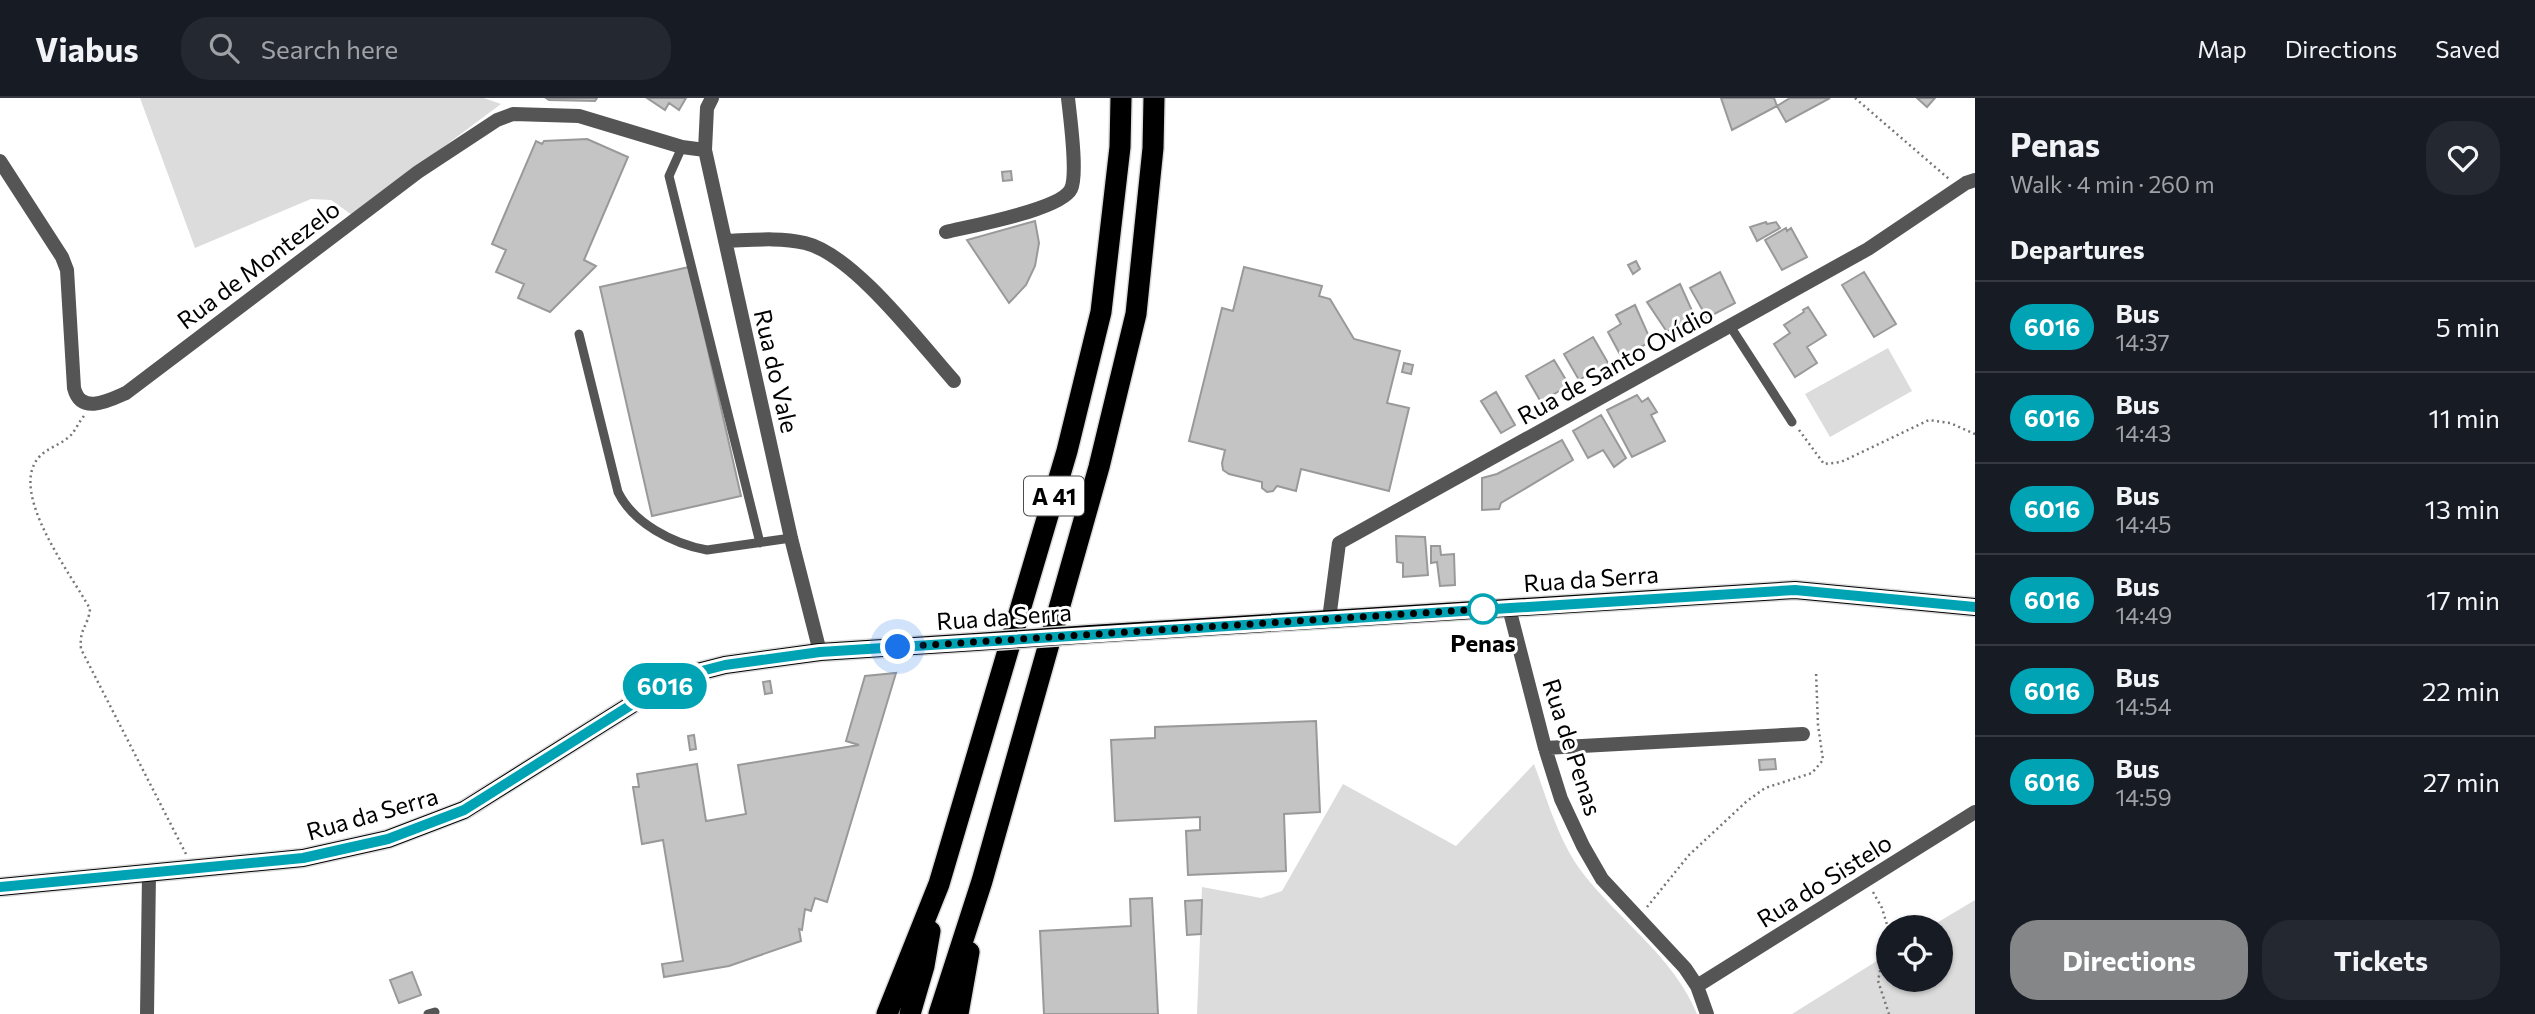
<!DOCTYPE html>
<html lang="en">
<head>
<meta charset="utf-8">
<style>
	:root { --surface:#171b24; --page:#242831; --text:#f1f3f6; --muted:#9ea1a6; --line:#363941; --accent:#858687 }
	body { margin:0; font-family:Commissioner,sans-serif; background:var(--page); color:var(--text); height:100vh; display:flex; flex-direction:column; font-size:26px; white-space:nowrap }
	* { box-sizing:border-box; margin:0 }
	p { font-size:23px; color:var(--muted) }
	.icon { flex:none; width:38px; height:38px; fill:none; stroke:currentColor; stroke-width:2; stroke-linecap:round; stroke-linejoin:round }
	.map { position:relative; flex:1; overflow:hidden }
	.panel { display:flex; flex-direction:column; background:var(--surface); width:560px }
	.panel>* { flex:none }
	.badge { padding:0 14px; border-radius:23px; font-size:24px; line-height:46px }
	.fabs { position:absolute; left:1876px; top:817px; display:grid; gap:14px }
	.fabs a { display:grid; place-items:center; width:77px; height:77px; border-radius:50%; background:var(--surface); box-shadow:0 2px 5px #0004; font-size:35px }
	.you { position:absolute; width:35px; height:35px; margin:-18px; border:5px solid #fff; border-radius:50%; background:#1a73e8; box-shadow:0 0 0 10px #1a73e833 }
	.map>.badge { position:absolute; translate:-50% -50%; box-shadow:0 0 0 4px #fff }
	h2 { padding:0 35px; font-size:26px; line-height:63px }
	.round { display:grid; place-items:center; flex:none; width:74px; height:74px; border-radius:28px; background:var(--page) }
	.headline { display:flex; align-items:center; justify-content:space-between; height:119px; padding:0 35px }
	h1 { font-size:33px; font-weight:700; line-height:52px }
	.action { display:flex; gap:14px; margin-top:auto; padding:14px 35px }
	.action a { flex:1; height:80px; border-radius:28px; background:var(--accent); color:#fff; font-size:28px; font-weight:700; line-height:80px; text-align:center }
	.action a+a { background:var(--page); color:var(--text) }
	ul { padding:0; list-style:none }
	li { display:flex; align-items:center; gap:21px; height:91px; padding:0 35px; border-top:2px solid var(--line) }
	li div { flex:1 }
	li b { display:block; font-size:26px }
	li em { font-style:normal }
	li .badge { min-width:77px; font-weight:700; text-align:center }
	header { display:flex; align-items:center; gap:42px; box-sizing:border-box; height:98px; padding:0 35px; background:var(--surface); border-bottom:2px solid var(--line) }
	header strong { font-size:33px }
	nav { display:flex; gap:38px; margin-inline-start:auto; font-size:24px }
	.search { width:490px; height:63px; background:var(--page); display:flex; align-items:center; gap:18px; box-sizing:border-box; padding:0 24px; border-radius:28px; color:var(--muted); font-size:26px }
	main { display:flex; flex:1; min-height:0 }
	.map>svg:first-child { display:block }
	.green { fill:#dcdcdc }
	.building { fill:#c4c4c4; stroke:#999; stroke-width:2 }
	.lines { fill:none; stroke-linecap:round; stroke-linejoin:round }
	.primary-casing { stroke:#dbdbdb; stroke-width:21 }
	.highway-casing { stroke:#dbdbdb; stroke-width:24 }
	.path { stroke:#777; stroke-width:2.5; stroke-dasharray:2 3.5; stroke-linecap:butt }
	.lane { stroke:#555; stroke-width:9 }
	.street { stroke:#555; stroke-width:14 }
	.primary { stroke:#000; stroke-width:18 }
	.highway { stroke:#000; stroke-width:21 }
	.primary-bridge-casing { stroke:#dbdbdb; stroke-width:21; stroke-linecap:butt }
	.primary-bridge { stroke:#000; stroke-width:18 }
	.line-casing { stroke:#fff; stroke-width:16 }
	.line { stroke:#00a3b4; stroke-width:10 }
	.walk { stroke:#000; stroke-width:7; stroke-dasharray:0 12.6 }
	.stop-dot { fill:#fff; stroke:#00a3b4; stroke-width:3.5 }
	.labels { text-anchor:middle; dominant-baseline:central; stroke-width:6; stroke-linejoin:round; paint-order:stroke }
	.shield { fill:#fff; stroke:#4c4c4c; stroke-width:2 }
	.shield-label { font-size:23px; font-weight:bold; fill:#000 }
	.street-label { font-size:24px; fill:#000; stroke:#fff }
	.stop-label { font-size:24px; font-weight:bold; fill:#000; stroke:#fff }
</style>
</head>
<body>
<header>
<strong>Viabus</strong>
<div class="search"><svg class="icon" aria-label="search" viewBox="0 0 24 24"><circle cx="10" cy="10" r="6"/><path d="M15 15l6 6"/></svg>Search here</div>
<nav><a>Map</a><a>Directions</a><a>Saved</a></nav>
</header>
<main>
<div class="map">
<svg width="1975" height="916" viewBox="0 0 1975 916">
	<rect width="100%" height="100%" fill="#fff"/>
	<path class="green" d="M140,0H484L501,6L352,117L331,102L311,101L195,150Z
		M1888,250L1912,293L1830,339L1805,296Z
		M1534,666C1547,701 1558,740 1579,770C1616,821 1673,857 1697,916H1197L1202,789L1261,800L1282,793L1343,686L1456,748Z
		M1975,802V916H1792L1888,856V882H1941V830L1930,829Z"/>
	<path class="building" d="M546,0H597L595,3L549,2Z
		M647,0H686L679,12L669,5L665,12Z
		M1721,0H1774L1777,8L1732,32Z
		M1790,0H1830L1786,24L1777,8Z
		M1917,0H1935L1927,9Z
		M587,41L628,59L584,162L596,168L550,214L518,200L524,186L496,174L506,152L492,146L536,43L542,46L544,43Z
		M1011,73L1012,82L1003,83L1002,74Z
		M1035,123L1039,145L1035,168L1026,187L1009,205L967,142Z
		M1766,124L1767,126L1776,124L1780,130L1757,143L1750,129Z
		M1786,130L1787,133L1791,130L1807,159L1782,172L1765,142Z
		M1636,163L1640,171L1633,176L1628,167Z
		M689,169L741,398L652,418L600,189Z
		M1244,169L1322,188L1319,198L1330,201L1354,241L1400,253L1387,305L1409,310L1389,393L1301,371L1296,393L1277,388L1273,393L1267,394L1262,390V384L1229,376L1223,372L1222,365L1225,352L1189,343L1222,210L1233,213Z
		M1720,174L1735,205L1707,220L1690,190Z
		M1864,174L1896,226L1874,239L1842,187Z
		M1680,186L1694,217L1667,234L1647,204Z
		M1635,207L1651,243L1622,260L1608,234L1621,226L1616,217Z
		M1808,209L1826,237L1807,249L1817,265L1795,279L1774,246L1790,235L1784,227L1804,214L1803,212Z
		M1593,239L1608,265L1579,282L1564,256Z
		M1554,262L1569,287L1541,304L1526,278Z
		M1404,265L1413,267L1411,276L1402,274Z
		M1496,294L1515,327L1501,335L1481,303Z
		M1637,297L1642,304L1648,300L1657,314L1651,317L1665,343L1632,359L1607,312Z
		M1601,317L1626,360L1614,369L1603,352L1588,360L1573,333Z
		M1562,342L1573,362L1501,405L1499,411L1482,412V380L1497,376Z
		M1396,438L1425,439L1428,477L1403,479V465L1397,464Z
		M1431,448H1440L1441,457L1454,456L1455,487L1440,488L1437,464L1431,465Z
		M896,575L827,804L815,800L811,813L805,811L802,832L799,831L801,843L729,868L664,879L662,866L683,863L663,742L642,746L633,689H639L637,676L697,666L706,723L746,716L738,667L859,647L846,643L865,578Z
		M770,583L772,595L765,596L763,584Z
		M1316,623L1320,714L1284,716L1286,773L1188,777L1186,733L1200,732V719L1115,723L1111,642L1155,640V629Z
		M694,637L696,651L690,652L688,638Z
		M1775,661L1776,671L1760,672L1759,662Z
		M1152,800L1158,916H1044L1040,833L1131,828L1130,801Z
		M1202,802L1201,836L1187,837L1185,803Z
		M412,874L421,897L399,905L390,882Z"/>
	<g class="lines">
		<defs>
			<path id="primary" d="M1091,536L1795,492L1975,509
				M0,789L303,760L388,741L464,712L647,597L686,577L725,567L820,554L976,544"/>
			<path id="highway" d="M887,916L939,786L1067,353L1101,214L1120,49L1121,0
				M910,916L924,868L930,833
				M939,916L982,783L1099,369L1136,216L1153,50L1154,0
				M958,916L969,854"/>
		</defs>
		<use href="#primary" class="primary-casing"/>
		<use href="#highway" class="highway-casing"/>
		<path class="path" d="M1855,0L1949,81
			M84,318C79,324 76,331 72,336C63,346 49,349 40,358C6,393 72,477 90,511C88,529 79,530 81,551L186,756
			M1799,332L1824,366L1841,364L1929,322L1950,325L1975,336
			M1873,794L1882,810L1888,830
			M1647,809L1689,757L1747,703L1765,690L1812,675L1823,662L1818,627L1816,573
			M1888,846L1883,858L1878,883L1889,916"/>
		<path class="lane" d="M682,49L669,78L760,445
			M1730,228L1792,324
			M579,236L618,394C633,425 673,446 707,452L791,440
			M428,916L435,914"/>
		<path class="street" d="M712,0L707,10L705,52L791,440L820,554
			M0,63L62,159L67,172L74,290C81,317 108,303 126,295L418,74L497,22L513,16L579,18L682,49L705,52
			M946,134C970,128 1061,112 1071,91C1078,76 1070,19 1068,0
			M725,143C752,142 779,139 805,145C853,156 920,245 954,283
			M1509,510L1545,650L1561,701L1583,748L1602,781L1685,870L1697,888L1707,916
			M1329,521L1339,445L1868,151L1966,85L1975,82
			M1545,650L1803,636
			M1697,888L1975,714
			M147,916L149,776"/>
		<use href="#primary" class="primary"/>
		<use href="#highway" class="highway"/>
		<defs>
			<path id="primary-bridge" d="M976,544L1091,536"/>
		</defs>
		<use href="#primary-bridge" class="primary-bridge-casing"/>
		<use href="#primary-bridge" class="primary-bridge"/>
	</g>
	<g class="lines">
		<defs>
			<path id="line" d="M0,789L303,760L388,741L464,712L647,597L686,577L725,567L820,554L1795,492L1975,509"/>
		</defs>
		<use href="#line" class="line-casing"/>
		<use href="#line" class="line"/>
		<path class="walk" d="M898,549L1483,511"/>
	</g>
	<circle class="stop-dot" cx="1483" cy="511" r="14"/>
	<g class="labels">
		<rect class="shield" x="1024" y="378.5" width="60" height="39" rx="5"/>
		<g class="shield-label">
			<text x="1054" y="398">A 41</text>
		</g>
		<g class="street-label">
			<text transform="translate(258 166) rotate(-37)">Rua de Montezelo</text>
			<text transform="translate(1615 266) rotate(-29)">Rua de Santo Ovídio</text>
			<text transform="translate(777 273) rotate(77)">Rua do Vale</text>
			<text transform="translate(1591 480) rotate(-4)">Rua da Serra</text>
			<text transform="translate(1004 518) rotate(-4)">Rua da Serra</text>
			<text transform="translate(1573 649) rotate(72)">Rua de Penas</text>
			<text transform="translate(372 715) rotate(-16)">Rua da Serra</text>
			<text transform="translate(1824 782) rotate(-32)">Rua do Sistelo</text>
		</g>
		<g class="stop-label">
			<text x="1483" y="544">Penas</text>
		</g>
	</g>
</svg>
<div class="fabs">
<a><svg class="icon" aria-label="locate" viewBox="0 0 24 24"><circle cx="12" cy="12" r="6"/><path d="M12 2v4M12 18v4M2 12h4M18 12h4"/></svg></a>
</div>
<div class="you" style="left:898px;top:549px"></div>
<b class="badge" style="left:665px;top:588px;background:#00a3b4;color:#fff">6016</b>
</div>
<section class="panel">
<div class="headline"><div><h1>Penas</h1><p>Walk · 4 min · 260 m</p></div><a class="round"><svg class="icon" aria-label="heart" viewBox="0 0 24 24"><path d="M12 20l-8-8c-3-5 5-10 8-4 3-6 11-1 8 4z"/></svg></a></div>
<h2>Departures</h2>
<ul>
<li><span class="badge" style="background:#00a3b4;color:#fff">6016</span><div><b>Bus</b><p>14:37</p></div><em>5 min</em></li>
<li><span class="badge" style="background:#00a3b4;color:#fff">6016</span><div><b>Bus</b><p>14:43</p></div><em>11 min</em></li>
<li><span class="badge" style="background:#00a3b4;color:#fff">6016</span><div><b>Bus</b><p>14:45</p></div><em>13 min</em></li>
<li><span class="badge" style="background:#00a3b4;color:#fff">6016</span><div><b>Bus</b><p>14:49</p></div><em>17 min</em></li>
<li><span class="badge" style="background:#00a3b4;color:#fff">6016</span><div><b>Bus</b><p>14:54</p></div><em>22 min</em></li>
<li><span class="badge" style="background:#00a3b4;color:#fff">6016</span><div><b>Bus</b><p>14:59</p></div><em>27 min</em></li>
</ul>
<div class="action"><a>Directions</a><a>Tickets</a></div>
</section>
</main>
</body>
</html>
